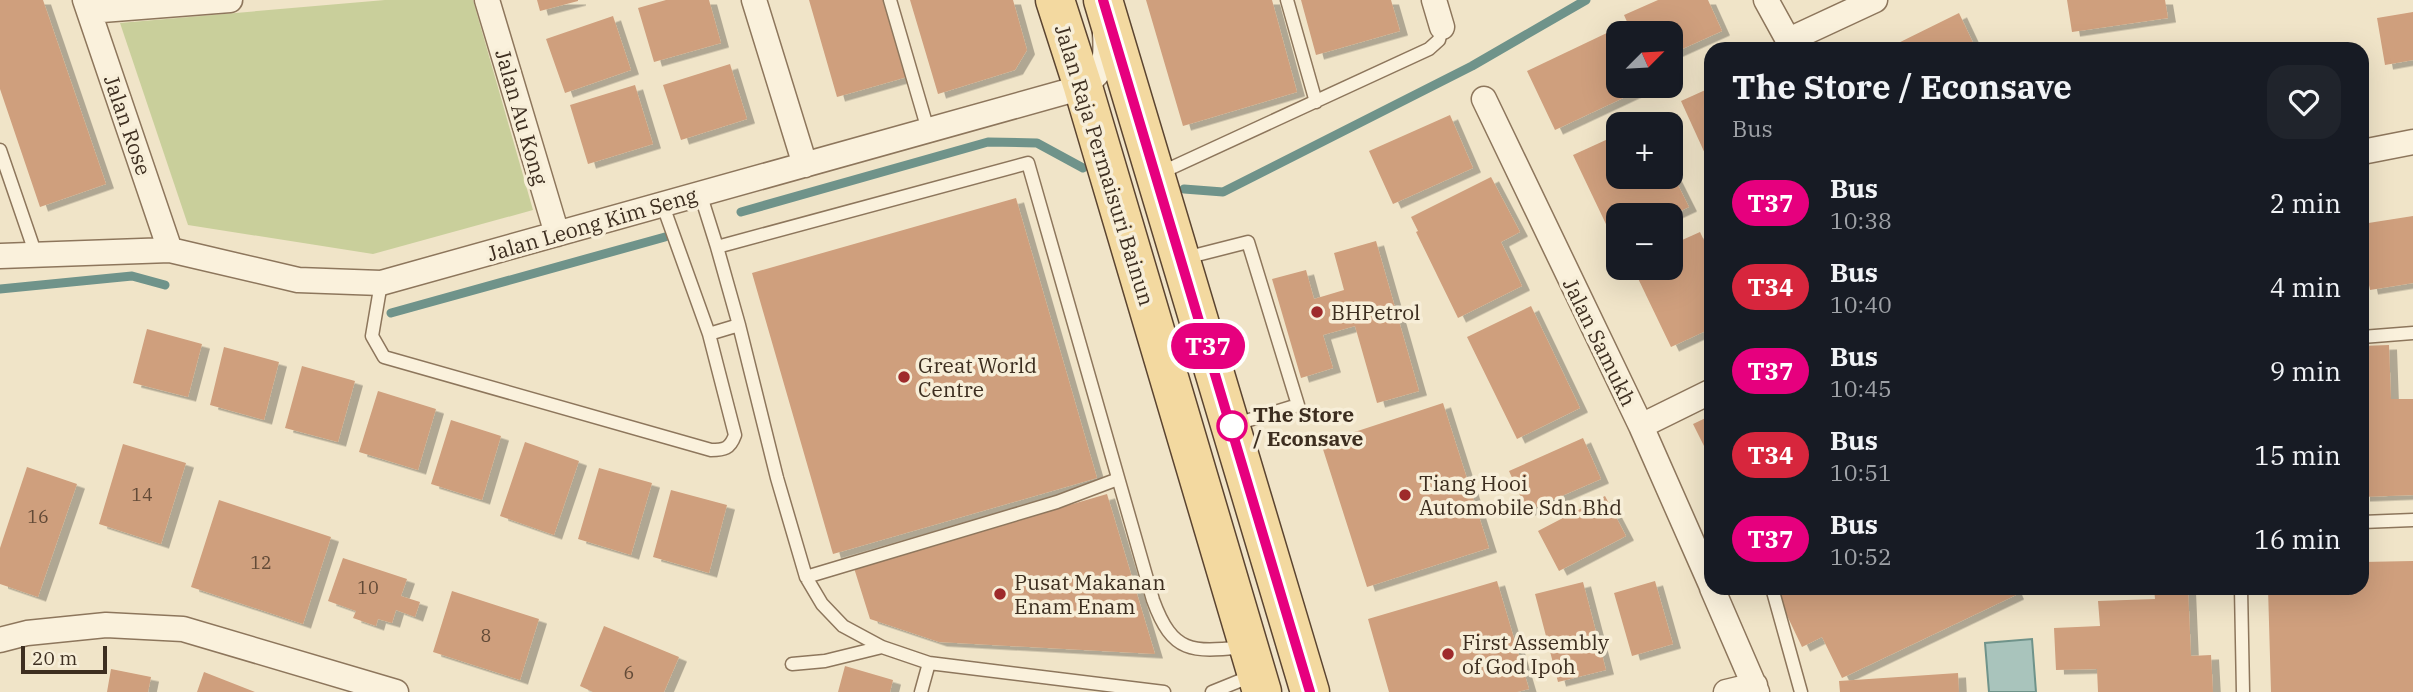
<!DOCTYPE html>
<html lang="en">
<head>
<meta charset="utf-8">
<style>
	:root { --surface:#171b24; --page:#20242c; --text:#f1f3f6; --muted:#9ea1a6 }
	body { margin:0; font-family:"IBM Plex Serif",serif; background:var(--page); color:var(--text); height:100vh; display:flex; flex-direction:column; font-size:26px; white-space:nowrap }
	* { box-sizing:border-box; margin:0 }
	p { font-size:23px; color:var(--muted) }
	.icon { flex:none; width:38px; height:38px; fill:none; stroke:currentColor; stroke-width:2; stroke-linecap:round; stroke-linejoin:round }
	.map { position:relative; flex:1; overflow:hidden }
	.drawer { position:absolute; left:1704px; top:42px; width:665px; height:553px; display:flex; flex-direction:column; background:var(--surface); border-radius:21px; box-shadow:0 7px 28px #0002 }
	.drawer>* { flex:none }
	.badge { padding:0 14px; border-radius:23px; font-size:24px; line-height:46px }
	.needle { width:46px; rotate:66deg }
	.fabs { position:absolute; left:1606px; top:21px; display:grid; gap:14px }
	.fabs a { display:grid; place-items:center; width:77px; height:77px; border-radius:14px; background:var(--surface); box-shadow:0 7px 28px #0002; font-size:35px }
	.scale { position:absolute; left:21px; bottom:18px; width:86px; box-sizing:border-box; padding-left:7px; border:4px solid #3d2e20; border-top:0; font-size:19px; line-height:24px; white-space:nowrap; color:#3d2e20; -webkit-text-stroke:5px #f7eed8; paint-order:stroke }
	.map>.badge { position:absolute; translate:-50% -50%; box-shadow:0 0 0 4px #fff }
	.round { display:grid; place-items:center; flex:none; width:74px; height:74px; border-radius:21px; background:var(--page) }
	.overview { display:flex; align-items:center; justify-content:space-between; height:119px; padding:0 28px }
	h1 { font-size:33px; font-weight:700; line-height:52px }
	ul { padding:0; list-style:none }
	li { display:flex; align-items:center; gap:21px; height:84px; padding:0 28px }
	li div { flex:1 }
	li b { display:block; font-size:26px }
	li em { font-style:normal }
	li .badge { min-width:77px; font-weight:700; text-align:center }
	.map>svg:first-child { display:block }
	.green { fill:#c9cf9b }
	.water { fill:#a9c4bc; stroke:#6f938a; stroke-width:2 }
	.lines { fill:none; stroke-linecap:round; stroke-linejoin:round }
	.stream { stroke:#6f938a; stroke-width:9 }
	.building { fill:#cf9f7d; filter:url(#shadow) }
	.lane-casing { stroke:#8d765c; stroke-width:15 }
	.street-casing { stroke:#8d765c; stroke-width:27 }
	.primary-casing { stroke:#5b4430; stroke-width:41 }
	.lane { stroke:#faf1dc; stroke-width:12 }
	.street { stroke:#faf1dc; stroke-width:24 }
	.primary { stroke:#f3d9a0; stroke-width:38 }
	.line-casing { stroke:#fff; stroke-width:16 }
	.line { stroke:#e6007e; stroke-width:10 }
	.poi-dot { fill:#9e2a2b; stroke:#f7eed8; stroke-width:2.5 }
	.stop-dot { fill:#fff; stroke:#e6007e; stroke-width:3.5 }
	.labels { text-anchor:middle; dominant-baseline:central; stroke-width:7; stroke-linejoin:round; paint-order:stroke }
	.number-label { font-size:18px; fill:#624a37 }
	.street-label { font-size:21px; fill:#3d2e20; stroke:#f7eed8 }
	.poi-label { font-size:21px; fill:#3d2e20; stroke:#f7eed8; text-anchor:start }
	.stop-label { font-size:21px; font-weight:bold; fill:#3d2e20; stroke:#f7eed8; text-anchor:start }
</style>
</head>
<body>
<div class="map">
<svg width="2413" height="692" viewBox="0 0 2413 692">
	<defs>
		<filter id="shadow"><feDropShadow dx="8" dy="4.5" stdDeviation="0" flood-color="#0004"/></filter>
	</defs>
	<rect width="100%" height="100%" fill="#f0e4c8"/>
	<path class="green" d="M385,0H473L533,210L373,254L188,225L120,23Z"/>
	<path class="water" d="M2032,639L2036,692H1989L1985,643Z"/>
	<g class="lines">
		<path class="stream" d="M1184,189L1223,192L1472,66L1586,0
			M741,212L988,142L1037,143L1083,168
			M0,289L132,276L165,285
			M391,313L665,237"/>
	</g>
	<path class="building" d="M0,0H43L106,184L40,207L0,89Z
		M537,0H578V1L540,11Z
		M666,0H709L721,43L654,62L638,8Z
		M809,0H884L907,77L837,97Z
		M910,0H1013L1027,50L1015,70L938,94Z
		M1146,0H1272L1297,92L1183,126Z
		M1301,0H1391L1400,31L1316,55Z
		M1658,0H1708L1722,31L1671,54V33H1632L1624,15Z
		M2067,0H2165L2168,18L2072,32Z
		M2413,12V60L2385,65L2377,18Z
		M1959,13L1976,49H1886Z
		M613,16L631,70L565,93L546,39Z
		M1611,31L1619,46V86H1638L1640,90L1555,130L1527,71Z
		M730,64L747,119L681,140L663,85Z
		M635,85L653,144L588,164L570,105Z
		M1712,87V169L1681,101Z
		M1450,115L1473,168L1393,204L1369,151Z
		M1619,134V177H1671V171L1689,207L1672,215H1619V241L1615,243L1573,155Z
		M1491,177L1520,232L1501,242L1522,286L1458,318L1416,232L1418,231L1411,217Z
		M1016,198L1097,478L833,554L752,273Z
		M2413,216V283L2370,290L2362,250V224Z
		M1700,232L1712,257V328L1671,347L1633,268H1671V245Z
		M1376,241L1419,391L1377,403L1355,326L1323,335L1333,368L1301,378L1272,279L1306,270L1314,299L1344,290L1334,253Z
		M1531,306L1580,408L1517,439L1467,337Z
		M147,329L202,344L188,397L133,383Z
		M2389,345L2391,399H2413V495L2362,497V346Z
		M224,347L279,362L264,420L210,405Z
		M302,366L355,381L338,442L285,428Z
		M378,391L436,409L418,470L359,452Z
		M1443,403L1489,548L1367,587L1321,443Z
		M1712,415V462L1693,424Z
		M451,420L501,436L482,500L431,484Z
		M1583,438L1601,479L1527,511L1509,471Z
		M525,442L579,461L554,535L500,516Z
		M123,444L186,463L161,544L99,524Z
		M27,467L77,484L38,597L0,584V548Z
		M599,468L652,483L631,555L578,539Z
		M671,490L727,505L709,573L653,557Z
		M1107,494L1155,654L939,642L870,619L854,568Z
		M1605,496L1626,536L1559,571L1538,531Z
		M219,500L331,537L303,624L191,587Z
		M343,558L407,579L401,596L420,602L415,617L396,610L392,623L378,619L376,626L353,618L356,611L328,601Z
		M2413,561V692H2271L2268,588H2362V562Z
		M1497,581L1529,689L1517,692H1389L1368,619Z
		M1655,581L1673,644L1632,656L1614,593Z
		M1583,582L1606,670L1558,682L1535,594Z
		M1774,588H2013L2016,595L1842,678L1822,637L1802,647Z
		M2154,588H2188L2191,656L2211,655L2213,692H2098L2097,669L2056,670L2054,628L2100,626L2098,601L2155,599Z
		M452,591L539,619L520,680L433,652Z
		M604,626L679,657L664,692H593L580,686Z
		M845,666L893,680L890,692H838Z
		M111,669L151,677L148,692H107Z
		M204,672L255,692H197Z
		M1958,673L1959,692H1840L1839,681Z"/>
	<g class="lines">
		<defs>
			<path id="lane" d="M890,0L928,130
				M1287,0L1316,102
				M0,150L36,255
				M1158,174L1429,49L1439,40L1442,27
				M700,193L717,247L739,325L777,478L806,577L822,604L843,626L882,647L929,663L1164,692
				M717,247L1028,163L1153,600C1173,655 1193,652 1245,647
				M1185,258L1248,242L1298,405L1233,425
				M381,283L372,336L384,357L711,450C724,450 730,449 735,435L709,334L662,203
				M709,334L739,325
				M2362,337L2413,333
				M2362,522L2413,520
				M806,577L1057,502L1118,479
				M1772,588L1801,692
				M2241,588L2243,692
				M792,664L825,661L882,647
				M921,692L929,663
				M1212,692L1254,675"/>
			<path id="street" d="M85,0L170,250
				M487,0L557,234
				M754,0L805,165
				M1434,0L1442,27
				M1766,0L1793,49
				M89,11L230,0
				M1789,40L1875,0
				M1484,99L1641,426L1712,587
				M2362,152L2413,142
				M0,256L170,250L298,280L381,283L1083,87C1105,70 1107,61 1105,34
				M1641,426L1712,391
				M1712,588L1757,692
				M0,640L27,633L106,625L183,629L396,692
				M1726,692L1755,685"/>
			<path id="primary" d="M1055,0L1083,87L1262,692
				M1103,0L1310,692"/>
		</defs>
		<use href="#lane" class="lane-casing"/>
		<use href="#street" class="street-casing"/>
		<use href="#primary" class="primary-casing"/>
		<use href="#lane" class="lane"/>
		<use href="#street" class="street"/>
		<use href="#primary" class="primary"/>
	</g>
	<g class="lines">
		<defs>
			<path id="line" d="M1103,0L1310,692"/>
		</defs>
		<use href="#line" class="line-casing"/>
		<use href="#line" class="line"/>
	</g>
	<g class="poi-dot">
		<circle cx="1317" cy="312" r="7"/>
		<circle cx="904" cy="377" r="7"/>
		<circle cx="1405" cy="495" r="7"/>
		<circle cx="1000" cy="594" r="7"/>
		<circle cx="1448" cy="654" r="7"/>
	</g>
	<circle class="stop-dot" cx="1232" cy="426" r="14"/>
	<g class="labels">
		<g class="number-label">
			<text x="142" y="494">14</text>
			<text x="38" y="516">16</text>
			<text x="261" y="562">12</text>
			<text x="368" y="587">10</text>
			<text x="486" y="635">8</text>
			<text x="629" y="672">6</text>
		</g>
		<g class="street-label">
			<text transform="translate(522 117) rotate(74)">Jalan Au Kong</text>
			<text transform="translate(128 125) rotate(71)">Jalan Rose</text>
			<text transform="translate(1105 165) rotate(73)">Jalan Raja Permaisuri Bainun</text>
			<text transform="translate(592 224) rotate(-16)">Jalan Leong Kim Seng</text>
			<text transform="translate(1600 342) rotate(64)">Jalan Samukh</text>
		</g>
		<g class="poi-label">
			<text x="1331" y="312">BHPetrol</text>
			<text x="918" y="365">Great World<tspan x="918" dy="24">Centre</tspan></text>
			<text x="1419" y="483">Tiang Hooi<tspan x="1419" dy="24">Automobile Sdn Bhd</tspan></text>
			<text x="1014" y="582">Pusat Makanan<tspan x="1014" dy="24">Enam Enam</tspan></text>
			<text x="1462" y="642">First Assembly<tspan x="1462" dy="24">of God Ipoh</tspan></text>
		</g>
		<g class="stop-label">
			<text x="1253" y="414">The Store<tspan x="1253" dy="24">/ Econsave</tspan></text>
		</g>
	</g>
</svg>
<div class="fabs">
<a><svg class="needle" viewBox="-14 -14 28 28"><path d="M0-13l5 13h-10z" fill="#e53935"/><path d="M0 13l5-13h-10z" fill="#9ea1a6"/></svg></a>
<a>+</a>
<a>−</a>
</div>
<div class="scale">20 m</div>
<b class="badge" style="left:1208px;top:346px;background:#e6007e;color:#fff">T37</b>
<section class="drawer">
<div class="overview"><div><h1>The Store / Econsave</h1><p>Bus</p></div><a class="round"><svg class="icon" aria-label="heart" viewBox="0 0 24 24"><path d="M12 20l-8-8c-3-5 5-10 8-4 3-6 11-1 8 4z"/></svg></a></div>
<ul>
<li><span class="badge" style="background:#e6007e;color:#fff">T37</span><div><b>Bus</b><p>10:38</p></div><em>2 min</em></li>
<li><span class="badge" style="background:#d7263d;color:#fff">T34</span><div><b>Bus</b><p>10:40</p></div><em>4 min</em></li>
<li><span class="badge" style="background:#e6007e;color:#fff">T37</span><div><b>Bus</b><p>10:45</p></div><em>9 min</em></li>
<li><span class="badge" style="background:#d7263d;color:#fff">T34</span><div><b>Bus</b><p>10:51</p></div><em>15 min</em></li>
<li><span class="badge" style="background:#e6007e;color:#fff">T37</span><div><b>Bus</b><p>10:52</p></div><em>16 min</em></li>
</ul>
</section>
</div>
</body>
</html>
